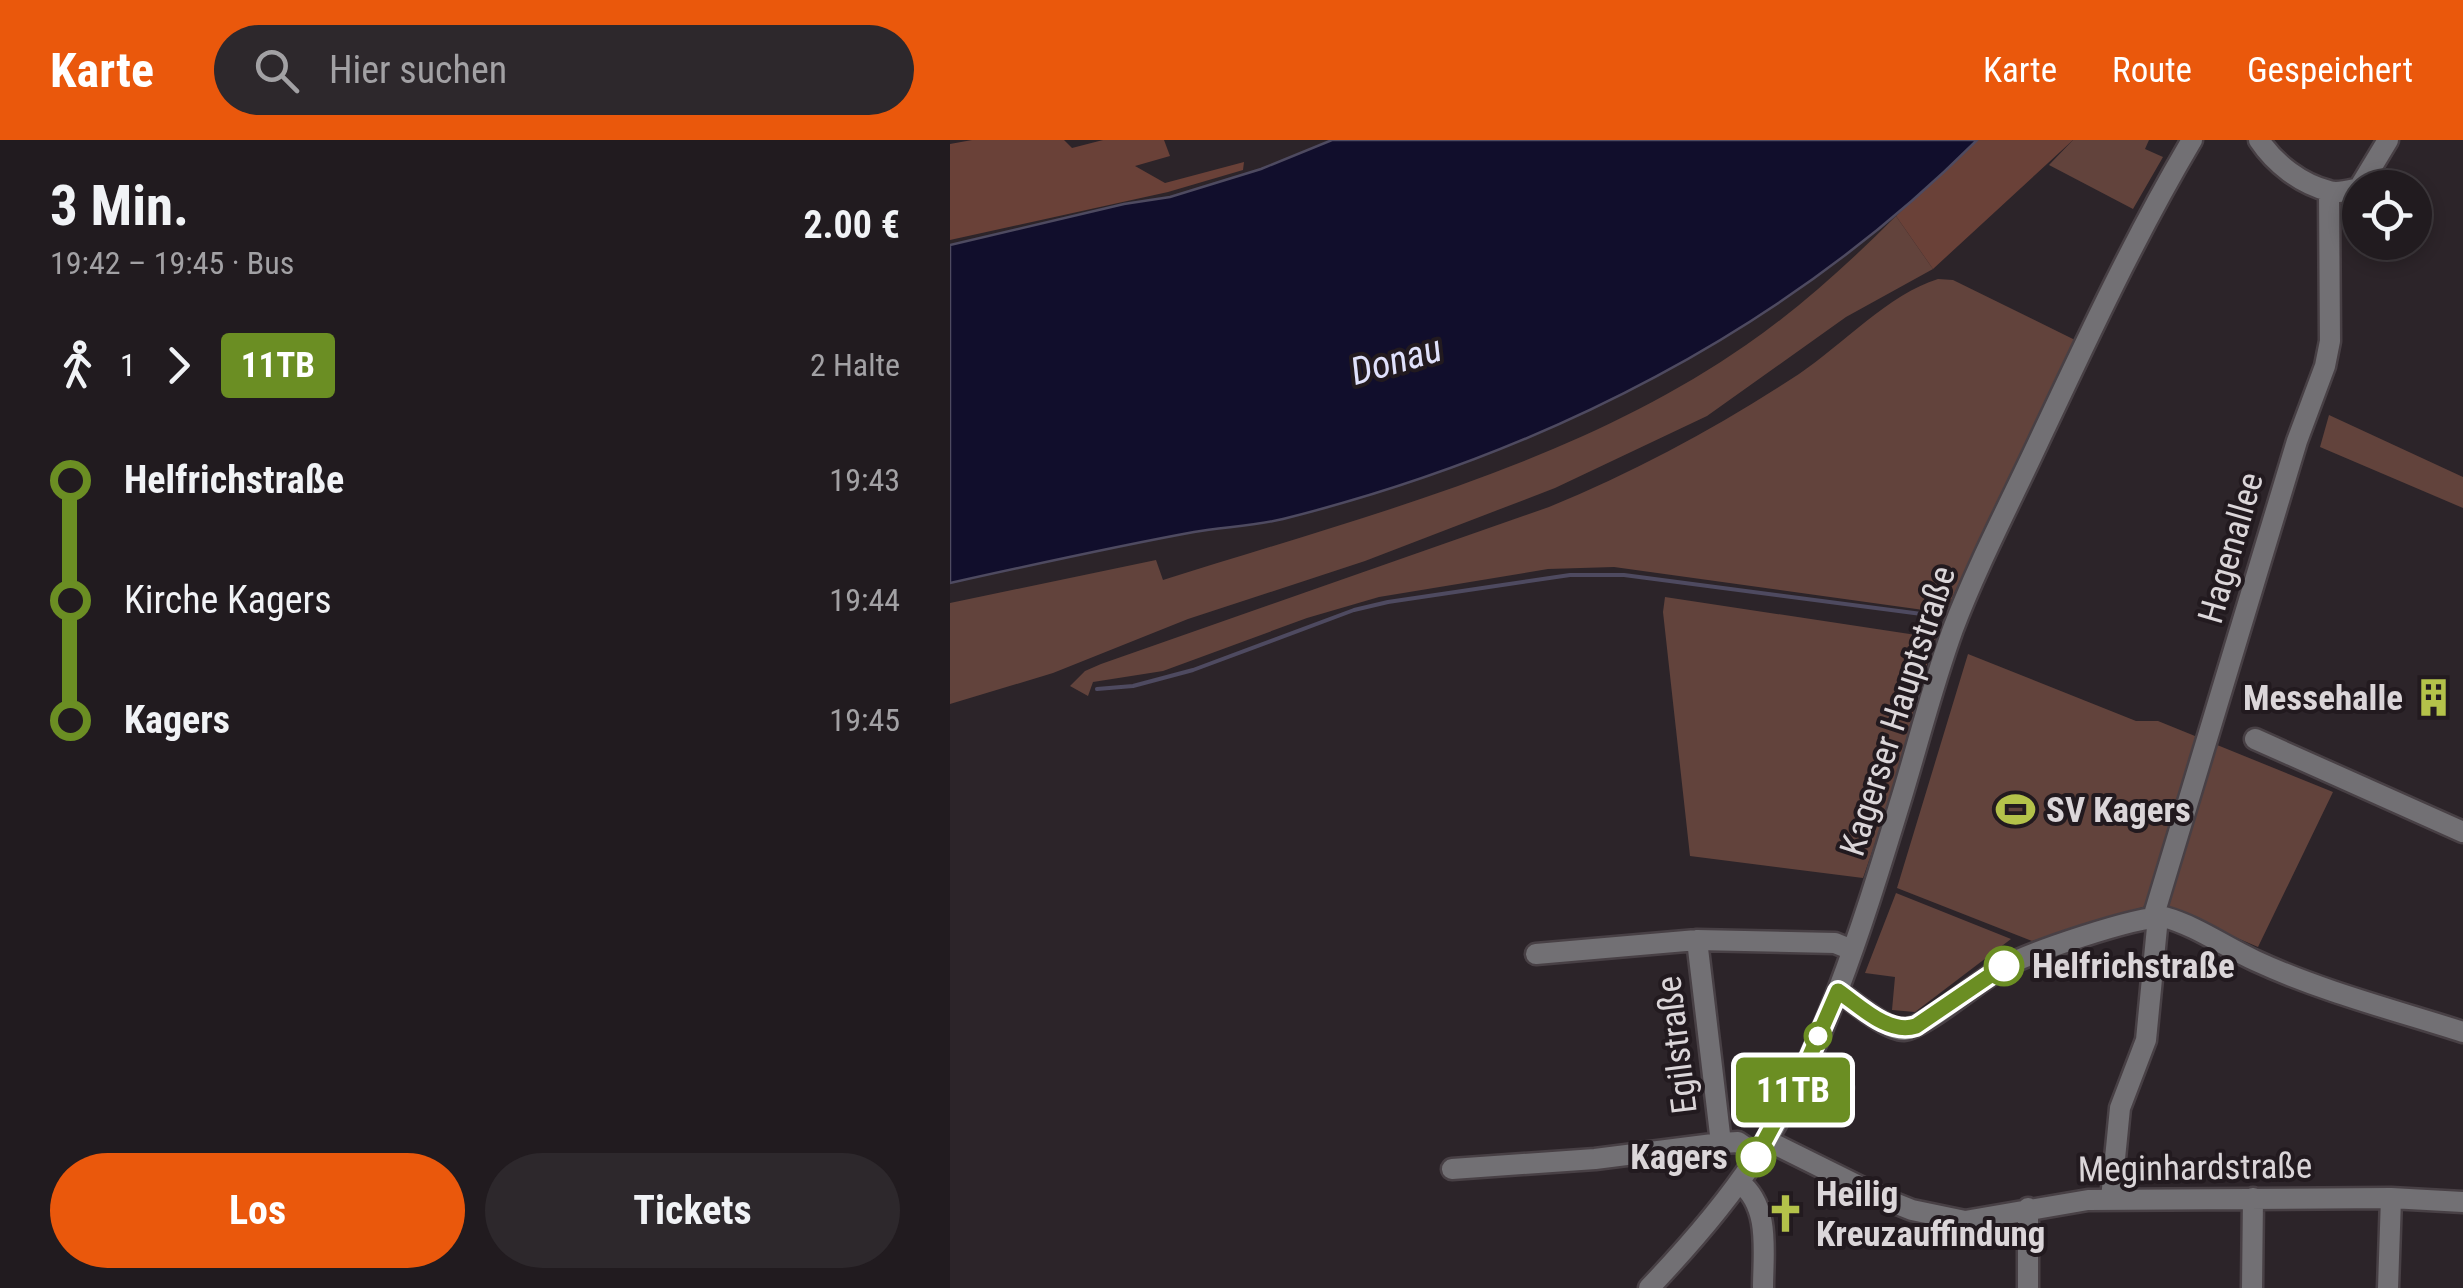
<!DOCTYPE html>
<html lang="de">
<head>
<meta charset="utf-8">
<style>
	:root { --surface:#211b1f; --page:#2d282c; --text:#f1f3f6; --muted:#a2a1a4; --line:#3e393d; --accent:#ea580c }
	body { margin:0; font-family:"Roboto Condensed",sans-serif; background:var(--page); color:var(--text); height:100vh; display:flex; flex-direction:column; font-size:38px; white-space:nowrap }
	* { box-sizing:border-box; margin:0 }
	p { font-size:32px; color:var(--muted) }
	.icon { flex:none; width:55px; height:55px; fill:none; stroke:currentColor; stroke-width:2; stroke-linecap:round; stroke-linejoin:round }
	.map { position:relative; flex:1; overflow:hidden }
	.panel { display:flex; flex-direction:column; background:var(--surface); width:950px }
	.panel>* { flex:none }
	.badge { padding:0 20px; border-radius:8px; font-size:35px; line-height:65px }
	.controls { position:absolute; left:1392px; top:30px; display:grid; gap:20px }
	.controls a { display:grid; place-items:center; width:90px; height:90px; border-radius:50%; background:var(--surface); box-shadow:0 5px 15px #0003,0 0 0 2px var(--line); font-size:50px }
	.map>.badge { position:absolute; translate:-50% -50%; box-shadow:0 0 0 5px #fff }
	.legs { display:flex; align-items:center; gap:15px; height:110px; padding:0 50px; font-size:32px }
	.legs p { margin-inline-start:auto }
	.summary { display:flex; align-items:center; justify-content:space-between; height:170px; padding:0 50px }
	h1 { font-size:55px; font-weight:700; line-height:75px }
	.button { display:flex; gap:20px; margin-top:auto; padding:20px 50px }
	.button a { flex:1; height:115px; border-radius:60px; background:var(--accent); color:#fff; font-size:40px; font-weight:700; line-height:115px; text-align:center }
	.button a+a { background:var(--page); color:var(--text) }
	ul { padding:0 50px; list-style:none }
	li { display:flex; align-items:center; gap:35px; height:120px; font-size:38px }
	li i { display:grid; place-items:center; width:15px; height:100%; margin:0 12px; background:currentColor }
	li i::after { content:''; width:25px; height:25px; margin:-12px; border:8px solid; border-radius:50%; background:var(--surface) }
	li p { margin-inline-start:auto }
	li:first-child i { background:linear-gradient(#0000 50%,currentColor 0) }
	li:last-child i { background:linear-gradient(currentColor 50%,#0000 0) }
	header { display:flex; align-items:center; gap:60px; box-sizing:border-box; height:140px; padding:0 50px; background:var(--accent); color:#fff }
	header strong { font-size:48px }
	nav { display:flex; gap:55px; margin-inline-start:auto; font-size:35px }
	.search { width:700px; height:90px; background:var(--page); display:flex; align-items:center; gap:25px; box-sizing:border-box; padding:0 35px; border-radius:55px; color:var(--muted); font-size:38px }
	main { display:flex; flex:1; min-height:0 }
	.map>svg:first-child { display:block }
	.green { fill:#62433c }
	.forest { fill:#6a4138 }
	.water { fill:#110e2c; stroke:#4e4a60; stroke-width:2.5 }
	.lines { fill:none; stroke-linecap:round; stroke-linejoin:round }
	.stream { stroke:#4e4a60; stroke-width:4 }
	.minor-casing { stroke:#484045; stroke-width:25 }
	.minor { stroke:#727074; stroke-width:20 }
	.line-1-casing { stroke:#fff; stroke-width:22 }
	.line-1 { stroke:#6b8e23; stroke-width:15 }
	.stop-1-dot { fill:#fff; stroke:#6b8e23; stroke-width:5 }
	.labels { text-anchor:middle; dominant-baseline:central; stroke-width:8; stroke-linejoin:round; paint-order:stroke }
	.street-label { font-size:35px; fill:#dbd6d9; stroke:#221a1f }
	.poi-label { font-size:35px; font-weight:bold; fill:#dbd6d9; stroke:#221a1f; text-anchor:start }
	.stop-label { font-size:35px; font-weight:bold; fill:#dbd6d9; stroke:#221a1f; text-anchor:start }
	.water-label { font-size:38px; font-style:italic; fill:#e0e1fb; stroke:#221a1f }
</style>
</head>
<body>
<header>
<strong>Karte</strong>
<div class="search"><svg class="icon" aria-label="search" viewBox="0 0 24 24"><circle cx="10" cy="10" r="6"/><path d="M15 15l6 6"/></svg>Hier suchen</div>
<nav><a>Karte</a><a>Route</a><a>Gespeichert</a></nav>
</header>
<main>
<section class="panel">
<div class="summary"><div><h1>3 Min.</h1><p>19:42 – 19:45 · Bus</p></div><b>2.00 €</b></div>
<div class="legs"><svg class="icon" aria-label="walk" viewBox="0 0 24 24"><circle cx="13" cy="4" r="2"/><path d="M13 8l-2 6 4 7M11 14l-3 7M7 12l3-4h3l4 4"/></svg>1<svg class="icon" aria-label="forward" viewBox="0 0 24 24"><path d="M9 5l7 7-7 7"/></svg><b class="badge" style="background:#6b8e23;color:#fff">11TB</b><p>2 Halte</p></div>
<ul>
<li><i style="color:#6b8e23"></i><b>Helfrichstraße</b><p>19:43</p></li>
<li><i style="color:#6b8e23"></i><span>Kirche Kagers</span><p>19:44</p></li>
<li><i style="color:#6b8e23"></i><b>Kagers</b><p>19:45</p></li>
</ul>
<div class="button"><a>Los</a><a>Tickets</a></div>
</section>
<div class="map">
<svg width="1513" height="1148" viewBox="0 0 1513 1148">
	<rect width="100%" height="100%" fill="#2c2429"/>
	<path class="green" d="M1123,0H1199L1195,9L1213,17L1183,69L1099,25Z
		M946,76L983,129L896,177L757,276L605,348L415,421L238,479L103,533L0,564V463L206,420L213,440C411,377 623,325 796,205C851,167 899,123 946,76Z
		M988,139L1003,140L1125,200L995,473L664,427L598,429L429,457L357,478L213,531L143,542L138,556L120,546L135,531L151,524L599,367C687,331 770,286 849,234C892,205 939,154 988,139Z
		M1379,275L1513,337V368L1370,307Z
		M715,457L986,498L969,548L949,634L913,738L740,716L713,472Z
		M1018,514L1186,581H1208L1383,652L1308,807L1213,766H1196L1082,801L947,748Z
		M946,753L1061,799L965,872L942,870L945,837L915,833Z"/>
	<path class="forest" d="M22,0H114L122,8L153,0H214L220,16L185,26L215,43L294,22L293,30L218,52L0,100V4Z
		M1027,0H1123L983,129L946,76Z"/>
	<path class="water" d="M382,0H1027C837,190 593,314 333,379C304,386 273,387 244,392C162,407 81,425 0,443V105L174,64L220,57L311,29Z"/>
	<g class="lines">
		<path class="stream" d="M147,549L183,546L243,530L404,470L438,462L620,435H674L987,476"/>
		<defs>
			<path id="minor" d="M1309,0C1325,24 1351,44 1379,51C1388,54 1400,50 1410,48
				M1409,48L1438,0
				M1305,599L1513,692
				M1203,778L1347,301L1375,226L1380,201L1379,52
				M747,800L771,1003
				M586,814L747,800L885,803L902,810
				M888,851C902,861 938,891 954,890C973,889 1030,840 1052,828C1080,812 1184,777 1214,777C1247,786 1275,807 1306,821C1371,851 1444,870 1513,892
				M858,920L893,948
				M816,1000L937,1060L962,1070L1015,1081L1138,1060L1441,1058L1513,1062
				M502,1029L645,1019L771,1003L788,1002L807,1015
				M789,1042C821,1066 813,1113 813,1148
				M1161,1059L1170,968L1196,900L1208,777
				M1078,1068V1148
				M699,1148C738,1107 774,1066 805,1019C876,909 914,780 952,656C969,600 983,544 1003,489C1027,426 1059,365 1088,303C1136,201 1184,98 1242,0
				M1302,1148L1303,1058
				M1438,1148L1441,1058"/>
		</defs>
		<use href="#minor" class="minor-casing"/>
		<use href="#minor" class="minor"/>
	</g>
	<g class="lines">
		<defs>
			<path id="line-1" d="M806,1017L858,920L888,851C910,866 938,895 966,886L1054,826"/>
		</defs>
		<use href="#line-1" class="line-1-casing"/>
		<use href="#line-1" class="line-1"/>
	</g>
	<defs>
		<symbol id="building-bare" viewBox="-9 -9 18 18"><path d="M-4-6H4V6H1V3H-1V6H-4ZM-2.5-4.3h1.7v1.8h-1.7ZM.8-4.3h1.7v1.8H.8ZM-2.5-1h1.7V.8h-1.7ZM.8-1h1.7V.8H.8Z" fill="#b4c24a" stroke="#221a1f" stroke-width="2.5" paint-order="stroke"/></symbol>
		<symbol id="stadium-bare" viewBox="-9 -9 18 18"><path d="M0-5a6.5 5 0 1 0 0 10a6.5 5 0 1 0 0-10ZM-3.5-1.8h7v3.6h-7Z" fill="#b4c24a" stroke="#221a1f" stroke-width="2.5" paint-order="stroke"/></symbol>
		<symbol id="church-bare" viewBox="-9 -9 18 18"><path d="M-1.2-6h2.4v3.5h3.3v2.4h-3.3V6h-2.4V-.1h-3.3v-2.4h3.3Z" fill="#b4c24a" stroke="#221a1f" stroke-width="2.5" paint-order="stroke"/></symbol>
	</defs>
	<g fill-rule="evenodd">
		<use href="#building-bare" x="1456" y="530" width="55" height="55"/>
		<use href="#stadium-bare" x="1038" y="642" width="55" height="55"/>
		<use href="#church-bare" x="808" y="1046" width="55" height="55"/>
	</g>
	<g class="stop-1-dot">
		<circle cx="1054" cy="826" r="18"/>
		<circle cx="868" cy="896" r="12"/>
		<circle cx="806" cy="1017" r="18"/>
	</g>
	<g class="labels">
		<g class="street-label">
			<text transform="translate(1281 408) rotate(-74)">Hagenallee</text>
			<text transform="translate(948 571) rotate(-72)">Kagerser Hauptstraße</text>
			<text transform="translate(727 905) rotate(-97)">Egilstraße</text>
			<text transform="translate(1245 1028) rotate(-1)">Meginhardstraße</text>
		</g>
		<g class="poi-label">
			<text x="1453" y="558" text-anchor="end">Messehalle</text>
			<text x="1096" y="670">SV Kagers</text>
			<text x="866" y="1054">Heilig<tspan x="866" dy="40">Kreuzauffindung</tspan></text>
		</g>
		<g class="stop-label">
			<text x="1082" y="826">Helfrichstraße</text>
			<text x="778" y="1017" text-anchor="end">Kagers</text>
		</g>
		<g class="water-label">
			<text transform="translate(446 220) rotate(-16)">Donau</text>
		</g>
	</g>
</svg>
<div class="controls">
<a><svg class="icon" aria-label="locate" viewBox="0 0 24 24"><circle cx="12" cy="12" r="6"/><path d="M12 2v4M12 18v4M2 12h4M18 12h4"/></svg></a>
</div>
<b class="badge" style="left:843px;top:950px;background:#6b8e23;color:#fff">11TB</b>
</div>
</main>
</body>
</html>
